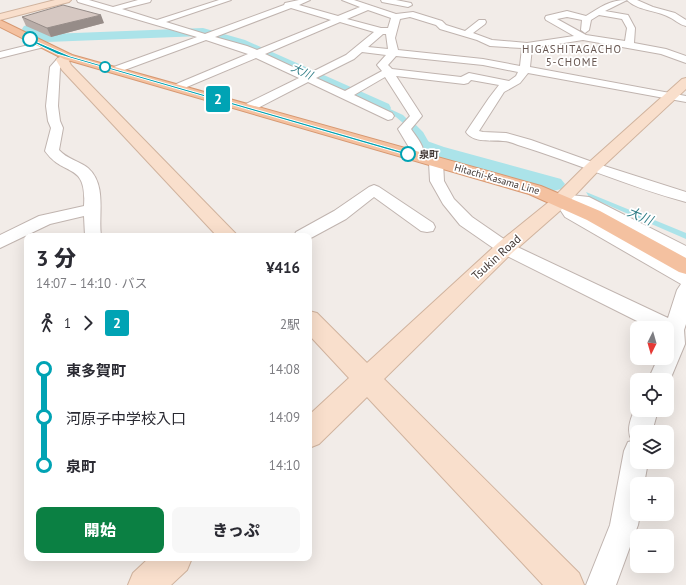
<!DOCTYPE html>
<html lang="ja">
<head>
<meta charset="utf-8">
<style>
	:root { --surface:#fff; --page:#f7f7f7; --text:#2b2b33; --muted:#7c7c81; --accent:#0b8043 }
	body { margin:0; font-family:"PT Sans","Noto Sans JP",sans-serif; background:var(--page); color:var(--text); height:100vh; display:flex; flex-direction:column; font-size:15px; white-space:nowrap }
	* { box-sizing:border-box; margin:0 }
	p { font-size:13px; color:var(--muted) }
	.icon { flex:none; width:22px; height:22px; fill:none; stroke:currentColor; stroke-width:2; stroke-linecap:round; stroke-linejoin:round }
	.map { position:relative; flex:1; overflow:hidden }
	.side { position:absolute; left:24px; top:233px; width:288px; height:328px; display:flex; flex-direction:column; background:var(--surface); border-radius:8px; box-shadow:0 4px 16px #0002 }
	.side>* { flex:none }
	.badge { padding:0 8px; border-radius:3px; font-size:14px; line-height:26px }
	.needle { width:26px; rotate:185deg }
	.fabs { position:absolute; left:630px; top:321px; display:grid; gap:8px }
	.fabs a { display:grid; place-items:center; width:44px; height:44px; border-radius:8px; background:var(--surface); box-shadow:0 4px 16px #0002; font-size:20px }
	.map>.badge { position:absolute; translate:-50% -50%; box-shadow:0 0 0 2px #fff }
	.legs { display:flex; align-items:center; gap:6px; height:44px; padding:0 12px; font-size:13px }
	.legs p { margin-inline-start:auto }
	.head { display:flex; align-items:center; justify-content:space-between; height:68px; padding:0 12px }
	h1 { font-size:22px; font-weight:800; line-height:30px }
	.primary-button { display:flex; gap:8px; margin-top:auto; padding:8px 12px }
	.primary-button a { flex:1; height:46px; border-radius:8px; background:var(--accent); color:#fff; font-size:16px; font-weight:800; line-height:46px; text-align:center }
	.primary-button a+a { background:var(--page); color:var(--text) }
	ul { padding:0 12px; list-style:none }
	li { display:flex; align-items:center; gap:14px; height:48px; font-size:15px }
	li i { display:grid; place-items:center; width:6px; height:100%; margin:0 5px; background:currentColor }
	li i::after { content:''; width:10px; height:10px; margin:-5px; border:3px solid; border-radius:50%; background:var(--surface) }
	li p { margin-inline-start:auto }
	li:first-child i { background:linear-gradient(#0000 50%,currentColor 0) }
	li:last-child i { background:linear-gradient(currentColor 50%,#0000 0) }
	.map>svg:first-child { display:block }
	.water { fill:#abe3e9 }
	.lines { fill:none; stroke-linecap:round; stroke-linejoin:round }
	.river { fill:#abe3e9; fill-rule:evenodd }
	.street-casing { stroke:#c0b4af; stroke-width:2 }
	.secondary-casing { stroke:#d0b39e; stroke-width:2 }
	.primary-casing { stroke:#d79871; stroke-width:2 }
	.street { fill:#fff; fill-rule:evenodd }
	.secondary { fill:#f9dfcc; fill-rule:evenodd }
	.primary { fill:#f4c1a0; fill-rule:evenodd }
	.wall { fill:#b8aca7 }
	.shaded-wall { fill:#968c88 }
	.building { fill:#d6c8c2; stroke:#968c88 }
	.line-1 { fill:#00a3b4; stroke:#fff }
	.stop-1-dot { fill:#fff; stroke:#00a3b4; stroke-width:2 }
	.labels { text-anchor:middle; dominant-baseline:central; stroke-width:3.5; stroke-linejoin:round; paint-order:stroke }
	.far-stop-label { font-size:10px; font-weight:bold; fill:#453b38; stroke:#fff; text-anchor:start }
	.far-street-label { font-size:10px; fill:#453b38; stroke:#fff }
	.far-neighbourhood-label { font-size:11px; letter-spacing:1px; fill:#675650; stroke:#fff }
	.far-water-label { font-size:11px; font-style:italic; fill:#337f88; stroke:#fff }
	.street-label { font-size:12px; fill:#453b38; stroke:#fff }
	.water-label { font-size:13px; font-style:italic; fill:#337f88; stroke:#fff }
</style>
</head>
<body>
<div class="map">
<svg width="686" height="585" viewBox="0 0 686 585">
	<rect width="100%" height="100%" fill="#f2ece8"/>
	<path class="water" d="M355,93L403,115L407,119L403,123L396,117L351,95Z
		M414,123L423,132L431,146L467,158L465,162L426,150L410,128Z
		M474,159L554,181L552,185L471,164Z
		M586,192L686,233V239L589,197Z"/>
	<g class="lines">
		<path class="river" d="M29,25L49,34L203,28L245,40L389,104L391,108L389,112L382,114L375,112L235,46L202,36L47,42L24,32L22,29L24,26Z
			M427,141L444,147L561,179L565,184L561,189L553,191L428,157L419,152L416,147L419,142Z"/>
		<defs>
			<path id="street" d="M77,0H89L113,7L138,0H151L150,2L122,9L157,20L219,0H231L166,22L205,34L284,5L285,3L299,0H310L299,5L338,16L360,7L342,0H354L396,14L413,12L442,21L446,25L465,31L479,20H485L486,22L485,24L473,33L492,40L527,43L574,36L546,20L545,18L546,16L567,11L586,16C601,7 609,0 627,0L605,11L628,15L635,28L634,43L666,49L686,56V63L661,54L583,40L532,48L530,67L686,96V102L528,73L520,83L504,92L479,131L483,132L506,133L531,140L598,164L686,192V202C629,187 574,162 518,145C513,143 508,141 503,141C492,140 473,143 466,132L489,98L499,85L471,80L468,83L464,84L396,76L422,116L411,129C416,137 428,149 422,159L417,160L412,159L410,156V149L398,129L410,116L385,77L354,95L392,113L394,116L392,119L388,120L308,82L252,111H244L242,108L244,105L299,78L256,58L182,89H174L172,87L174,85L248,54L206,40L119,72H111L110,70L111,68L197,37L78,2ZM291,8L331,20L257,50L247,46L215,37ZM368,10L391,18L388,28H381L347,19ZM599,15L622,19L627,28L625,41L586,35L557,19L567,17L582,20L581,30L585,33L589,30L591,20ZM410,17L436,25L440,29L477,40L490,46L522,48L520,66L483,59L398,50L395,38L400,19ZM340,22L374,32L346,55L308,74L265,54ZM383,34H386L388,49L368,47ZM362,52L386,55L377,65L382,71L345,91L316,78L354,59ZM396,56L483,65L518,72L516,76L509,81L469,73L461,77L392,69L388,65Z
				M381,0H396L411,3L412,5L408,7L382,2Z
				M627,0H637L653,7L675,13L686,20V26C678,24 676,20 669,17C656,10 638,11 627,0Z
				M41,42L44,43L46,45L44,47L0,58V52Z
				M62,57L67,60L60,68L58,106L60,121L63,128L59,150C67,159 79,161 88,168C107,185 98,214 101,236H85L84,216L50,224L0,248V235L39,216L84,206C87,161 64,178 45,151L51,128L48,121L46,106L50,67L58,58Z
				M436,158L441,159L443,162L444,181L454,199L472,217L511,244L668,318L677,290L681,284L565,217L553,199L556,196L561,194L589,197L686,246V260L680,258L581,205L573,204L577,209L686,271V324L684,330L685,344L667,387V380H648L658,358H667V328H651L499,252L460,225L443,204L430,181L429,162L431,159Z
				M374,185L379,187L433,223L435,227L433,231L427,232L421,231L374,197L346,219L309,239V236H294L296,232L334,211L369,187Z
				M637,404V410H658L652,432H637V462H648L644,484H637V514H640L638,525L616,585H586L610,525L624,451L628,442L632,441C625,429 632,416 637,404Z"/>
			<path id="secondary" d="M55,0H71L69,2L0,20V14Z
				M68,54L72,55L74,57L69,61L71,65L238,236H217L62,70L56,60L58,58Z
				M686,78V89L599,170L562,209L512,253L384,379L579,573L584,585H543L367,397L319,444L309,448V415L349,378L309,335V311L317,313L367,363L498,243L550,201L587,164L682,79Z
				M149,558H192L187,570L171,585H128L133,573Z"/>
			<path id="primary" d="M0,20L72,55L541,186L600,211L686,258V274L679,272L587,220L529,194L64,59L0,27Z"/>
		</defs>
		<use href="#street" class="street-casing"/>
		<use href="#secondary" class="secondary-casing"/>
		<use href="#primary" class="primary-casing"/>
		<use href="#street" class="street"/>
		<use href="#secondary" class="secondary"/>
		<use href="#primary" class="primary"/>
	</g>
	<path class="wall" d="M22,17L104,23L51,37L26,26Z"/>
	<path class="shaded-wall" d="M101,15L104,23L51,37L47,28Z"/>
	<path class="building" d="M63,5L101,15L47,28L22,17Z"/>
	<path class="line-1" d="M28,38L70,56L411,154L406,155L67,57L57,54L28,40Z"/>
	<g class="stop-1-dot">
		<circle cx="30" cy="39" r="7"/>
		<circle cx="105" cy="67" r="5"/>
		<circle cx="408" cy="154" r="7"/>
	</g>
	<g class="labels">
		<g class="far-stop-label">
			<text x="419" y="154">泉町</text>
		</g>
		<g class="far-street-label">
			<text transform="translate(497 179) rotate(16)">Hitachi-Kasama Line</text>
		</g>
		<g class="far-neighbourhood-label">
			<text x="572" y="49">HIGASHITAGACHO<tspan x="572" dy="13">5-CHOME</tspan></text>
		</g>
		<g class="far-water-label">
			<text transform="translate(302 71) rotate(25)">大川</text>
		</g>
		<g class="street-label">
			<text transform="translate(496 257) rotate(-42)">Tsukin Road</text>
		</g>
		<g class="water-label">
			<text transform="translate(640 216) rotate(23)">大川</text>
		</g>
	</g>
</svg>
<div class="fabs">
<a><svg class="needle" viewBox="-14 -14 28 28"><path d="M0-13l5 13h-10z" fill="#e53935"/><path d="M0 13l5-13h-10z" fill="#7c7c81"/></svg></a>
<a><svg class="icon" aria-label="locate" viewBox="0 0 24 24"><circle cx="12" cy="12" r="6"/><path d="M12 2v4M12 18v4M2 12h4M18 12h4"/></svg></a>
<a><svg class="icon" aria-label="layers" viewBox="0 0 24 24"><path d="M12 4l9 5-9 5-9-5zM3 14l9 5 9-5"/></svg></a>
<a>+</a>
<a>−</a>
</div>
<b class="badge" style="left:218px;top:99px;background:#00a3b4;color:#fff">2</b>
<section class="side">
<div class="head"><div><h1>3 分</h1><p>14:07 – 14:10 · バス</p></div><b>¥416</b></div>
<div class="legs"><svg class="icon" aria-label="walk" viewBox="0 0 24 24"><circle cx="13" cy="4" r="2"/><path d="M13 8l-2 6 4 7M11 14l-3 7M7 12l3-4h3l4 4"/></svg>1<svg class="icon" aria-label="forward" viewBox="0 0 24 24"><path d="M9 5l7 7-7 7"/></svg><b class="badge" style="background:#00a3b4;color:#fff">2</b><p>2駅</p></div>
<ul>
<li><i style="color:#00a3b4"></i><b>東多賀町</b><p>14:08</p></li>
<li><i style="color:#00a3b4"></i><span>河原子中学校入口</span><p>14:09</p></li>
<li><i style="color:#00a3b4"></i><b>泉町</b><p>14:10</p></li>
</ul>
<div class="primary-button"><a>開始</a><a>きっぷ</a></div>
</section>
</div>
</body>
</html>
